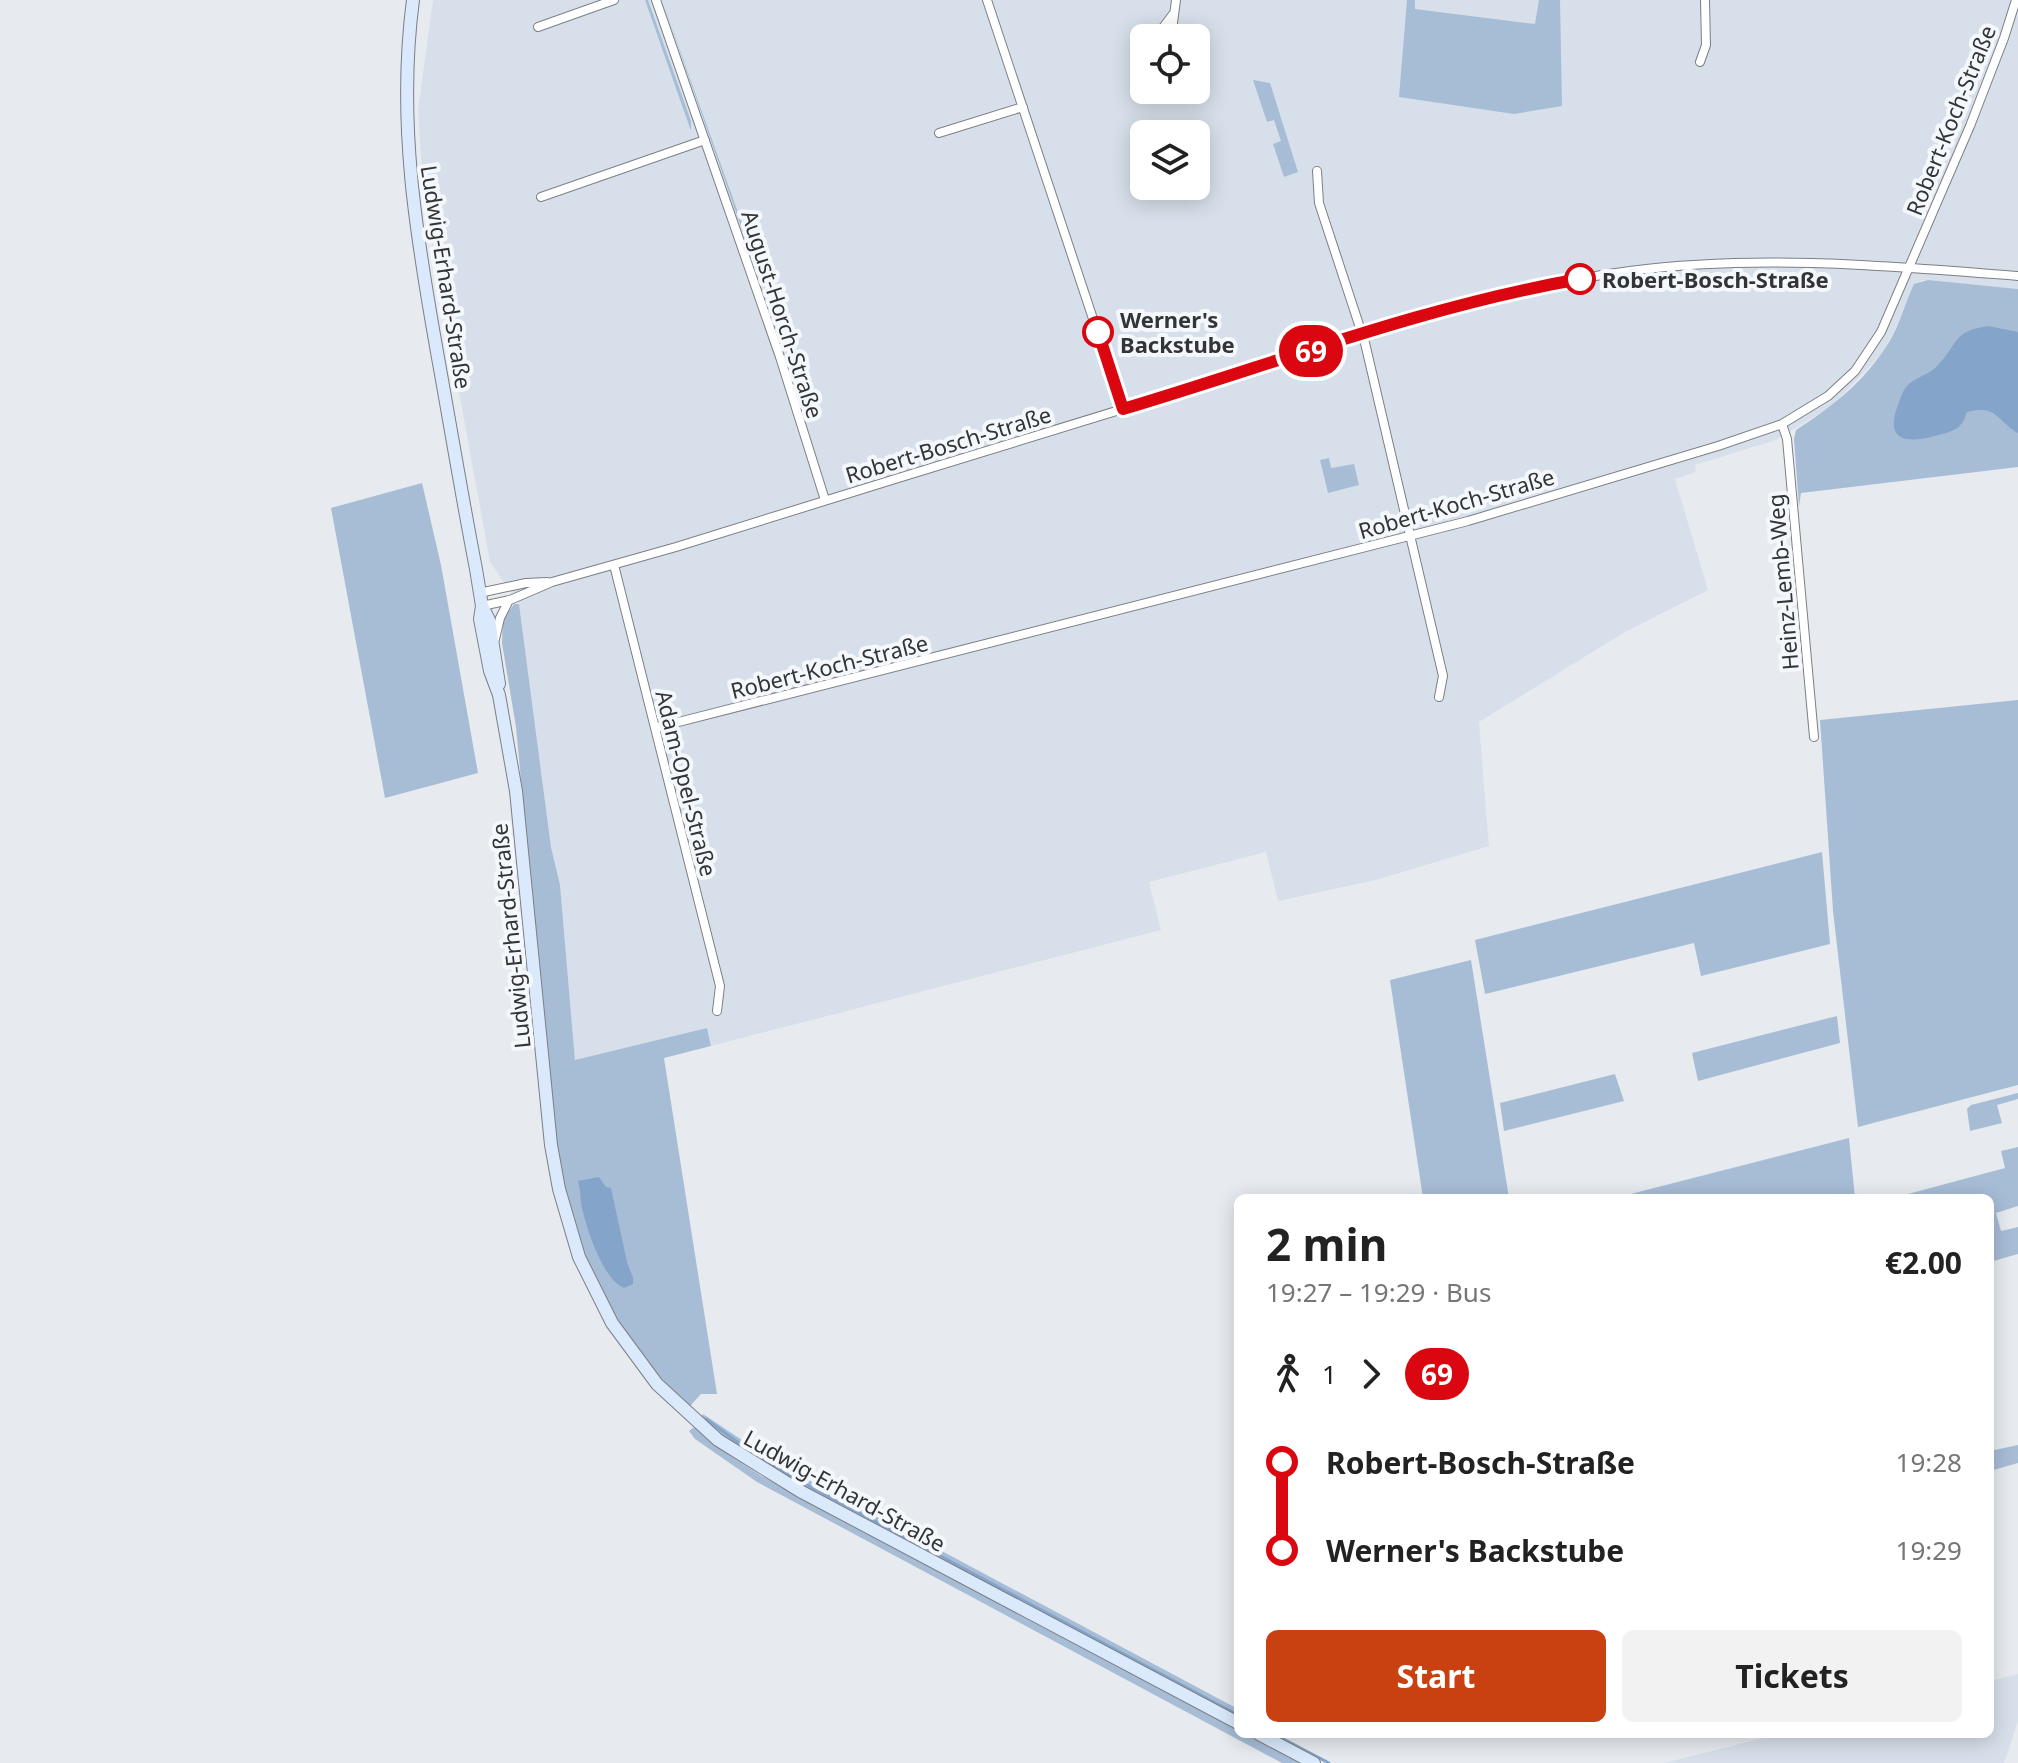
<!DOCTYPE html>
<html lang="en">
<head>
<meta charset="utf-8">
<style>
	:root { --surface:#fff; --page:#f2f2f2; --text:#222; --muted:#767676; --accent:#c94110 }
	body { margin:0; font-family:"Noto Sans",sans-serif; background:var(--page); color:var(--text); height:100vh; display:flex; flex-direction:column; font-size:30px; white-space:nowrap }
	* { box-sizing:border-box; margin:0 }
	p { font-size:26px; color:var(--muted) }
	.icon { flex:none; width:44px; height:44px; fill:none; stroke:currentColor; stroke-width:2; stroke-linecap:round; stroke-linejoin:round }
	.map { position:relative; flex:1; overflow:hidden }
	.drawer { position:absolute; left:1234px; top:1194px; width:760px; height:544px; display:flex; flex-direction:column; background:var(--surface); border-radius:12px; box-shadow:0 4px 20px #0003 }
	.drawer>* { flex:none }
	.badge { padding:0 16px; border-radius:26px; font-size:28px; line-height:52px }
	.tools { position:absolute; left:1130px; top:24px; display:grid; gap:16px }
	.tools a { display:grid; place-items:center; width:80px; height:80px; border-radius:12px; background:var(--surface); box-shadow:0 4px 20px #0003; font-size:40px }
	.map>.badge { position:absolute; translate:-50% -50%; box-shadow:0 0 0 4px #fff }
	.legs { display:flex; align-items:center; gap:12px; height:88px; padding:0 32px; font-size:26px }
	.legs p { margin-inline-start:auto }
	.head { display:flex; align-items:center; justify-content:space-between; height:136px; padding:0 32px }
	h1 { font-size:44px; font-weight:700; line-height:60px }
	.primary-button { display:flex; gap:16px; margin-top:auto; padding:16px 32px }
	.primary-button a { flex:1; height:92px; border-radius:12px; background:var(--accent); color:#fff; font-size:32px; font-weight:700; line-height:92px; text-align:center }
	.primary-button a+a { background:var(--page); color:var(--text) }
	ul { padding:0 32px; list-style:none }
	li { display:flex; align-items:center; gap:28px; height:88px; font-size:30px }
	li i { display:grid; place-items:center; width:12px; height:100%; margin:0 10px; background:currentColor }
	li i::after { content:''; width:20px; height:20px; margin:-10px; border:6px solid; border-radius:50%; background:var(--surface) }
	li p { margin-inline-start:auto }
	li:first-child i { background:linear-gradient(#0000 50%,currentColor 0) }
	li:last-child i { background:linear-gradient(currentColor 50%,#0000 0) }
	.map>svg:first-child { display:block }
	.built { fill:#d7e0ea; fill-rule:evenodd }
	.green { fill:#a7bdd6 }
	.water { fill:#84a4ca }
	.lines { fill:none; stroke-linecap:round; stroke-linejoin:round }
	.stream { stroke:#84a4ca; stroke-width:3 }
	.street-casing { stroke:#7c7f84; stroke-width:10 }
	.secondary-casing { stroke:#7c7f84; stroke-width:14 }
	.street { stroke:#fff; stroke-width:8 }
	.secondary { stroke:#daeafc; stroke-width:12 }
	.line-1-casing { stroke:#fff; stroke-width:18 }
	.line-1 { stroke:#da0710; stroke-width:12 }
	.stop-1-dot { fill:#fff; stroke:#da0710; stroke-width:4 }
	.labels { text-anchor:middle; dominant-baseline:central; stroke-width:8; stroke-linejoin:round; paint-order:stroke }
	.street-label { font-size:22px; fill:#323435; stroke:#f4f8fd }
	.stop-label { font-size:22px; font-weight:bold; fill:#323435; stroke:#f4f8fd; text-anchor:start }
</style>
</head>
<body>
<div class="map">
<svg width="2018" height="1763" viewBox="0 0 2018 1763">
	<rect width="100%" height="100%" fill="#e7ebf0"/>
	<path class="built" d="M433,0H2018V289L1922,280L1913,287L1893,334L1879,357L1832,406L1776,440L1695,465L1696,472L1675,479L1708,590L1625,632L1479,722L1489,846L1376,880L1278,901L1266,852L1149,882L1161,930L711,1046L707,1028L575,1061L560,885L551,847L519,604L490,562L424,200L418,110ZM1144,38H1196V90H1144ZM1144,134H1196V186H1144Z
		M2018,1674V1721L2004,1763H1664L1780,1734H1990V1681Z"/>
	<path class="green" d="M645,0H648L691,121V131Z
		M662,0L750,246L748,247Z
		M1407,0H1415V9L1535,24L1539,0H1560L1562,106L1514,114L1399,97Z
		M1253,80L1270,83L1298,172L1284,177L1273,144L1281,141L1274,120L1267,122Z
		M1928,280L2018,289V467L1801,493L1799,507L1794,439L1796,430C1835,405 1870,377 1893,335C1901,319 1906,301 1914,284Z
		M1329,458L1331,468L1354,464L1359,485L1328,493L1320,460Z
		M422,483L441,565L478,773L385,798L331,508Z
		M514,604H519L551,847L560,885L575,1060L707,1028L711,1046L664,1058L717,1394H701L691,1405L686,1406L646,1361L606,1302L583,1252L561,1176L552,1109L516,727L502,643L503,619Z
		M2018,700V1085L1858,1127L1833,911L1820,720Z
		M1822,852L1830,944L1701,976L1694,943L1485,994L1475,940Z
		M1471,960L1509,1198H1423L1390,980Z
		M1837,1016L1840,1043L1698,1081L1692,1053Z
		M1615,1074L1624,1101L1504,1131L1500,1103Z
		M2018,1093V1099L1997,1105L2002,1123L1970,1131L1967,1109L1971,1105Z
		M1849,1138L1855,1198H1615Z
		M2018,1147V1206L1996,1213L2001,1231L2018,1227V1254L1990,1262V1198H1893L2005,1168L2001,1151Z
		M703,1414L775,1462L1238,1709V1716L769,1467L739,1448L701,1418Z
		M694,1427L716,1446L760,1475L1238,1730V1734H1246L1301,1763H1282L757,1482L695,1439L689,1431Z
		M2018,1445V1463L1990,1471V1451Z"/>
	<path class="water" d="M1988,326L2018,332V433C1997,421 1997,404 1967,412C1965,416 1965,420 1962,423C1956,432 1944,433 1935,436C1908,443 1885,442 1897,408C1899,403 1901,395 1904,390C1912,377 1929,376 1938,365C1960,342 1951,332 1988,326Z
		M599,1177L606,1187L611,1188L627,1262L633,1278V1284L624,1288C604,1280 588,1233 583,1212C580,1203 581,1192 578,1181Z"/>
	<g class="lines">
		<path class="stream" d="M706,1419L751,1452L794,1478L1238,1715
			M1274,1734L1329,1763"/>
		<defs>
			<path id="street" d="M656,0L780,357L825,500
				M987,0L1123,409
				M538,27L614,0
				M1155,38L1174,13
				M1171,38L1176,0
				M1700,62L1706,45L1705,0
				M939,133L1023,107
				M1317,171L1319,203L1365,343L1443,676L1439,697
				M541,197L705,140
				M1782,424L1787,439L1814,737
				M614,565L720,986L717,1011
				M479,593L526,583L547,582
				M482,606L510,600L552,582L676,547C855,491 1035,436 1214,381C1350,339 1488,289 1630,271C1759,254 1889,266 2018,276
				M495,639L500,618L509,600
				M655,728L1468,521L1718,446L1782,424L1828,396L1855,371L1881,332L1970,126L2004,38L2016,0"/>
			<path id="secondary" d="M413,0C397,120 416,234 437,352C450,424 462,497 476,569L482,606L480,619L490,671L499,695L516,791L551,1145L559,1189L579,1257L612,1323L657,1384L718,1440L800,1491L1238,1723
				M482,606L489,620L499,684
				M1259,1734L1314,1763"/>
		</defs>
		<use href="#street" class="street-casing"/>
		<use href="#secondary" class="secondary-casing"/>
		<use href="#street" class="street"/>
		<use href="#secondary" class="secondary"/>
	</g>
	<g class="lines">
		<defs>
			<path id="line-1" d="M1098,332L1123,409C1274,364 1424,306 1580,279"/>
		</defs>
		<use href="#line-1" class="line-1-casing"/>
		<use href="#line-1" class="line-1"/>
	</g>
	<g class="stop-1-dot">
		<circle cx="1580" cy="279" r="14"/>
		<circle cx="1098" cy="332" r="14"/>
	</g>
	<g class="labels">
		<g class="street-label">
			<text transform="translate(1950 120) rotate(-68)">Robert-Koch-Straße</text>
			<text transform="translate(447 277) rotate(81)">Ludwig-Erhard-Straße</text>
			<text transform="translate(783 314) rotate(72)">August-Horch-Straße</text>
			<text transform="translate(948 444) rotate(-17)">Robert-Bosch-Straße</text>
			<text transform="translate(1456 503) rotate(-16)">Robert-Koch-Straße</text>
			<text transform="translate(1782 582) rotate(-95)">Heinz-Lemb-Weg</text>
			<text transform="translate(829 666) rotate(-14)">Robert-Koch-Straße</text>
			<text transform="translate(687 783) rotate(76)">Adam-Opel-Straße</text>
			<text transform="translate(510 936) rotate(-96)">Ludwig-Erhard-Straße</text>
			<text transform="translate(845 1490) rotate(29)">Ludwig-Erhard-Straße</text>
		</g>
		<g class="stop-label">
			<text x="1602" y="279">Robert-Bosch-Straße</text>
			<text x="1120" y="319">Werner's<tspan x="1120" dy="25">Backstube</tspan></text>
		</g>
	</g>
</svg>
<div class="tools">
<a><svg class="icon" aria-label="locate" viewBox="0 0 24 24"><circle cx="12" cy="12" r="6"/><path d="M12 2v4M12 18v4M2 12h4M18 12h4"/></svg></a>
<a><svg class="icon" aria-label="layers" viewBox="0 0 24 24"><path d="M12 4l9 5-9 5-9-5zM3 14l9 5 9-5"/></svg></a>
</div>
<b class="badge" style="left:1311px;top:351px;background:#da0710;color:#fff">69</b>
<section class="drawer">
<div class="head"><div><h1>2 min</h1><p>19:27 – 19:29 · Bus</p></div><b>€2.00</b></div>
<div class="legs"><svg class="icon" aria-label="walk" viewBox="0 0 24 24"><circle cx="13" cy="4" r="2"/><path d="M13 8l-2 6 4 7M11 14l-3 7M7 12l3-4h3l4 4"/></svg>1<svg class="icon" aria-label="forward" viewBox="0 0 24 24"><path d="M9 5l7 7-7 7"/></svg><b class="badge" style="background:#da0710;color:#fff">69</b></div>
<ul>
<li><i style="color:#da0710"></i><b>Robert-Bosch-Straße</b><p>19:28</p></li>
<li><i style="color:#da0710"></i><b>Werner's Backstube</b><p>19:29</p></li>
</ul>
<div class="primary-button"><a>Start</a><a>Tickets</a></div>
</section>
</div>
</body>
</html>
